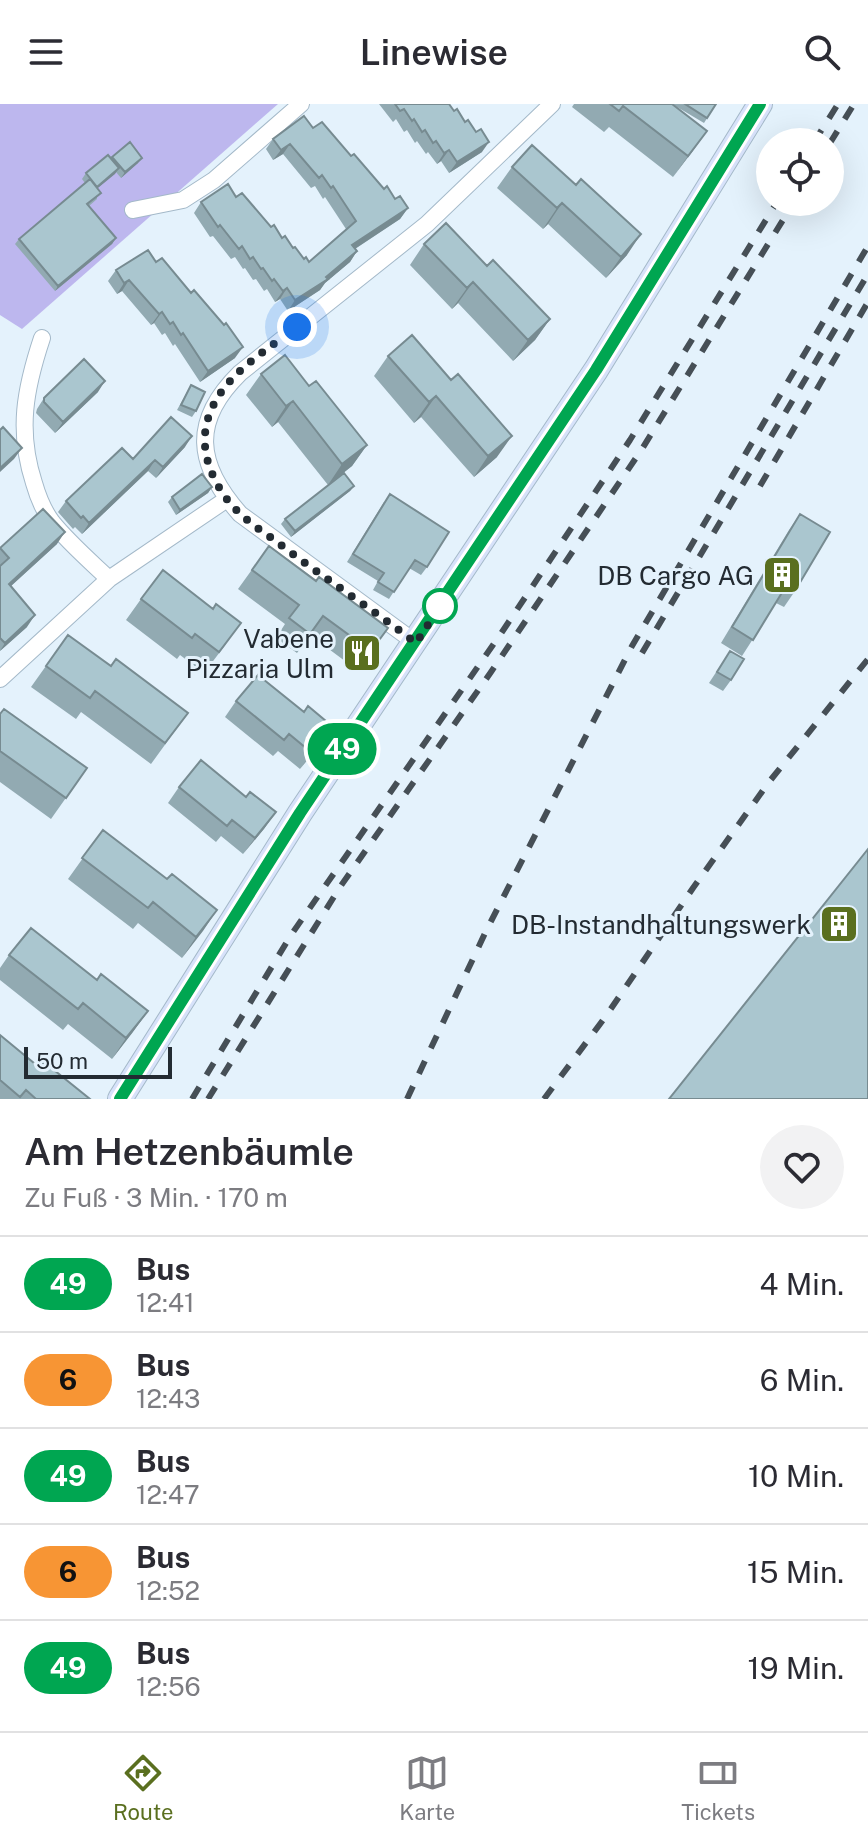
<!DOCTYPE html>
<html lang="de">
<head>
<meta charset="utf-8">
<style>
	:root { --surface:#fff; --page:#f2f2f3; --text:#2b2b33; --muted:#7c7c81; --line:#e1e1e2; --accent:#5a6f1f }
	body { margin:0; font-family:"Public Sans",sans-serif; background:var(--page); color:var(--text); height:100vh; display:flex; flex-direction:column; font-size:30px; white-space:nowrap }
	* { box-sizing:border-box; margin:0 }
	p { font-size:26px; color:var(--muted) }
	.icon { flex:none; width:44px; height:44px; fill:none; stroke:currentColor; stroke-width:2; stroke-linecap:round; stroke-linejoin:round }
	.map { position:relative; height:995px; overflow:hidden }
	.sheet { display:flex; flex-direction:column; background:var(--surface); flex:1 }
	.sheet>* { flex:none }
	.badge { padding:0 16px; border-radius:26px; font-size:28px; line-height:52px }
	.fabs { position:absolute; left:756px; top:24px; display:grid; gap:16px }
	.fabs a { display:grid; place-items:center; width:88px; height:88px; border-radius:50%; background:var(--surface); box-shadow:0 8px 32px #0002; font-size:40px }
	.scale { position:absolute; left:24px; bottom:20px; width:148px; box-sizing:border-box; padding-left:8px; border:4px solid #232b32; border-top:0; font-size:22px; line-height:28px; white-space:nowrap; color:#232b32; -webkit-text-stroke:6px #e4f2fc; paint-order:stroke }
	.you { position:absolute; width:40px; height:40px; margin:-20px; border:6px solid #fff; border-radius:50%; background:#1a73e8; box-shadow:0 0 0 12px #1a73e833 }
	.map>.badge { position:absolute; translate:-50% -50%; box-shadow:0 0 0 4px #fff }
	.round { display:grid; place-items:center; flex:none; width:84px; height:84px; border-radius:42px; background:var(--page) }
	.head { display:flex; align-items:center; justify-content:space-between; height:136px; padding:0 24px }
	h1 { font-size:38px; font-weight:600; line-height:60px }
	ul { padding:0; list-style:none }
	li { display:flex; align-items:center; gap:24px; height:96px; padding:0 24px; border-top:2px solid var(--line) }
	li div { flex:1 }
	li b { display:block; font-size:30px }
	li em { font-style:normal }
	li .badge { min-width:88px; font-weight:700; text-align:center }
	header { display:flex; justify-content:space-between; align-items:center; height:104px; padding:0 24px; background:var(--surface); font-size:36px; font-weight:600 }
	.tabs { display:flex; justify-content:space-around; align-items:center; height:112px; border-top:2px solid var(--line); background:var(--surface); font-size:22px; color:var(--muted) }
	.tabs a { display:grid; justify-items:center; gap:4px }
	.tabs .current { color:var(--accent) }
	.map>svg:first-child { display:block }
	.green { fill:#bdb7ee }
	.lines { fill:none; stroke-linecap:round; stroke-linejoin:round }
	.street-casing { stroke:#a4b9c9; stroke-width:18 }
	.secondary-casing { stroke:#a4b9c9; stroke-width:26 }
	.street { stroke:#fff; stroke-width:16 }
	.secondary { stroke:#d7e2fa; stroke-width:24 }
	.rail { stroke:#464f56; stroke-width:6; stroke-dasharray:14 14; stroke-linecap:butt }
	.wall { fill:#92aab2 }
	.shaded-wall { fill:#778b91 }
	.building { fill:#aac6cf; stroke:#778b91; stroke-width:2 }
	.line-casing { stroke:#fff; stroke-width:18 }
	.line { stroke:#00a651; stroke-width:12 }
	.walk { stroke:#232b32; stroke-width:8; stroke-dasharray:0 14.4 }
	.stop-dot { fill:#fff; stroke:#00a651; stroke-width:4 }
	.labels { text-anchor:middle; dominant-baseline:central; stroke-width:6; stroke-linejoin:round; paint-order:stroke }
	.poi-label { font-size:26px; fill:#232b32; stroke:#e4f2fc; text-anchor:end }
</style>
</head>
<body>
<header><svg class="icon" aria-label="menu" viewBox="0 0 24 24"><path d="M4 6h16M4 12h16M4 18h16"/></svg>Linewise<svg class="icon" aria-label="search" viewBox="0 0 24 24"><circle cx="10" cy="10" r="6"/><path d="M15 15l6 6"/></svg></header>
<div class="map">
<svg width="868" height="995" viewBox="0 0 868 995">
	<rect width="100%" height="100%" fill="#e4f2fc"/>
	<path class="green" d="M0,0H278L22,225L0,211Z"/>
	<g class="lines">
		<defs>
			<path id="street" d="M133,106L183,96L214,76L301,0
				M42,234C25,285 17,327 34,379C38,393 43,406 52,418C69,439 90,457 109,475
				M416,539L240,410C196,360 191,317 240,269L427,120L552,0
				M0,575L109,475L227,395"/>
			<path id="secondary" d="M120,995L300,709L596,266L760,0"/>
		</defs>
		<use href="#street" class="street-casing"/>
		<use href="#secondary" class="secondary-casing"/>
		<use href="#street" class="street"/>
		<use href="#secondary" class="secondary"/>
		<path class="rail" d="M814,38L838,0
			M830,39L854,0
			M760,382L868,198
			M642,549L868,170
			M192,995L291,831L502,528L630,336L777,98
			M208,995L340,783L491,568L642,345L794,98
			M407,995L487,825L632,542L868,142
			M544,995L606,912L693,784L769,678L868,555"/>
	</g>
	<path class="wall" d="M379,0H449L482,48L449,69L441,57L437,60L428,48L426,50L417,37L415,39L407,26L404,28L396,15L393,18Z
		M574,0H716L704,19L672,0L707,27L673,73L609,23L604,28L572,3Z
		M313,24L351,52L395,95L408,104L400,115L355,145L357,147L350,158L325,179L320,186L288,207L280,195L275,198L267,185L264,187L256,175L253,176L245,164L243,165L235,153L231,155L213,132L210,133L194,109L201,98L236,93L282,134L304,155L309,158L346,125L325,93L323,95L315,82L311,84L283,50L273,56L266,45L273,35Z
		M532,41L627,151L606,174L548,120L543,125L497,84L512,63Z
		M112,53L138,59L121,74L116,68L97,84V95L89,102L116,134L112,140L55,187L15,140L19,135L85,79L82,75L86,69Z
		M424,140L487,162L550,215L535,236L513,257L458,199L452,205L410,161Z
		M156,158L235,254L200,278L175,240L173,242L165,229L162,231L154,219L151,221L122,187L117,190L108,177L116,166Z
		M412,231L497,353L474,373L421,313L414,319L374,272L388,252Z
		M261,270L309,282L367,341L352,362L328,381L278,318L272,323L246,291Z
		M191,281L196,307L192,313L177,306Z
		M98,288L55,329L36,309L37,305L44,294Z
		M185,343L156,374L148,367L82,430L75,423L73,425L58,408L66,397L133,355Z
		M354,382L350,387L291,433L281,420L285,415Z
		M212,383L208,389L176,411L168,398L172,393Z
		M384,398L427,463L421,471L409,464L389,495L373,486L378,477L347,458Z
		M800,410L795,487L784,503L776,499L742,552L721,539L789,426Z
		M57,440L11,482L27,523L0,547V444Z
		M269,442L316,477L388,524L357,566L310,531L297,549L276,534L285,520L238,485Z
		M141,495L226,540L204,569L180,551L177,555L126,516Z
		M68,531L111,562L188,609L151,660L81,608L76,615L31,583Z
		M730,547L731,576L723,587L709,579Z
		M236,597L321,639L300,665L278,647L273,652L225,613Z
		M0,610L87,664L51,715L0,678Z
		M179,683L246,693L276,708L243,750L221,732L216,738L168,699Z
		M103,726L167,775L217,806L182,854L138,819L133,825L68,775Z
		M9,851L97,876L148,907L112,955L68,920L63,926L0,876V864Z
		M0,931L40,964L90,995H0Z"/>
	<path class="shaded-wall" d="M707,27L692,48L673,73L688,52Z
		M489,38L482,48L449,69L457,58Z
		M290,40L283,50L273,56L281,46Z
		M449,46L441,57L437,60L444,49Z
		M142,54L138,59L121,74L125,68Z
		M119,64L115,70L93,88L97,83Z
		M562,99L548,120L543,125L557,104Z
		M408,104L400,115L344,152L352,141Z
		M641,130L627,151L606,174L621,153Z
		M116,134L112,140L55,187L58,182Z
		M357,147L350,158L325,179L320,186L288,207L295,196L326,173Z
		M129,176L122,187L117,190L124,179Z
		M473,178L458,199L452,205L467,184Z
		M287,184L280,195L275,198L283,187Z
		M162,208L154,219L151,221L159,210Z
		M550,215L535,236L513,257L528,236Z
		M243,243L235,254L200,278L208,267Z
		M105,277L98,288L55,329L63,318Z
		M436,292L421,313L414,319L429,298Z
		M293,297L278,318L272,323L286,302Z
		M192,332L185,343L156,374L163,363Z
		M512,332L497,353L474,373L488,352Z
		M367,341L352,362L328,381L342,360Z
		M22,344L14,355L0,368V364Z
		M155,356L148,367L82,430L89,419Z
		M354,382L350,387L291,433L295,427Z
		M212,383L208,389L176,411L180,406Z
		M65,428L57,440L0,492L9,480Z
		M35,511L27,523L0,547L5,539Z
		M333,623L321,639L300,665L312,649Z
		M276,708L264,725L243,750L255,734Z
		M217,806L203,827L182,854L196,833Z
		M148,907L133,928L112,955L126,934Z"/>
	<path class="building" d="M395,0H449L454,7L457,5L465,18L468,16L476,28L481,25L489,38L457,58L449,46L444,49L436,37L433,39L425,26L422,28L414,15L412,17L404,5L400,7Z
		M610,0H672L707,27L688,52L623,2L619,7Z
		M685,0H716L707,14Z
		M304,12L313,24L322,18L351,52L354,50L384,85L387,82L395,95L400,92L408,104L352,141L357,147L326,173L328,175L295,196L287,184L283,187L274,175L272,177L263,164L261,165L253,153L250,155L242,142L239,145L220,121L218,123L201,98L228,80L236,93L242,89L271,123L274,121L282,134L285,132L293,144L295,143L304,155L306,153L309,158L356,117L333,82L331,84L322,71L319,74L290,40L281,46L273,35Z
		M130,38L142,54L125,68L112,53Z
		M532,41L576,81L581,75L641,130L621,153L562,99L557,104L512,63Z
		M108,51L119,64L97,83L86,69Z
		M90,75L101,89L87,100L116,134L58,182L19,135Z
		M446,119L487,162L493,156L550,215L528,236L473,178L467,184L424,140Z
		M148,146L156,158L162,154L191,189L194,186L224,221L226,219L243,243L208,267L183,229L181,231L173,218L170,220L162,208L159,210L129,176L124,179L116,166Z
		M412,231L451,276L458,270L512,332L488,352L436,292L429,298L388,252Z
		M285,251L309,282L316,277L367,341L342,360L293,297L286,302L261,270Z
		M84,255L105,277L63,318L44,298V294Z
		M191,281L205,288L196,307L181,301Z
		M171,313L192,332L163,363L155,356L89,419L83,412L81,414L66,397L122,344L133,355Z
		M3,323L22,344L0,364V326Z
		M344,369L354,382L295,427L285,415Z
		M202,370L212,383L180,406L172,393Z
		M390,390L449,428L427,463L415,456L394,488L378,478L384,469L353,450Z
		M43,405L65,428L9,480L35,511L5,539L0,534V462L9,454L0,444Z
		M800,410L830,428L795,487L786,482L753,536L732,523Z
		M269,442L316,477L319,473L388,524L371,547L323,512L310,530L289,514L299,501L252,466Z
		M163,466L213,505L216,500L241,519L219,548L195,530L192,534L141,495Z
		M68,531L111,562L116,555L188,609L165,639L95,587L90,594L46,562Z
		M730,547L744,555L731,576L717,568Z
		M258,571L304,608L308,602L333,623L312,649L289,630L284,636L236,597Z
		M4,605L87,664L66,694L0,647V610Z
		M201,656L246,693L250,688L276,708L255,734L232,716L227,722L179,683Z
		M103,726L167,775L172,770L217,806L196,833L153,798L148,804L82,754Z
		M868,745V995H669Z
		M31,824L97,876L101,870L148,907L126,934L83,899L78,905L9,851Z
		M0,931L40,964L44,958L90,995H36L26,986L20,993L0,976Z"/>
	<g class="lines">
		<defs>
			<path id="line" d="M120,995L300,709L596,266L760,0"/>
		</defs>
		<use href="#line" class="line-casing"/>
		<use href="#line" class="line"/>
		<path class="walk" d="M297,223C268,245 229,268 213,302C197,334 206,366 226,394C239,412 259,425 277,438C322,473 371,504 416,539L443,498L440,502"/>
	</g>
	<defs>
		<symbol id="building-square" viewBox="-11 -11 22 22"><rect x="-9" y="-9" width="18" height="18" rx="4" fill="#5a6f1f" stroke="#e4f2fc"/><path d="M-4-6H4V6H1V3H-1V6H-4ZM-2.5-4.3h1.7v1.8h-1.7ZM.8-4.3h1.7v1.8H.8ZM-2.5-1h1.7V.8h-1.7ZM.8-1h1.7V.8H.8Z" fill="#fff"/></symbol>
		<symbol id="restaurant-square" viewBox="-11 -11 22 22"><rect x="-9" y="-9" width="18" height="18" rx="4" fill="#5a6f1f" stroke="#e4f2fc"/><path d="M-5-6h1v4h1v-4h1v4h1v-4h1v5L-1.5 .5V6h-2V.5L-5-1ZM5-6V6H3V1.5H1.5Q1.5-4 5-6Z" fill="#fff"/></symbol>
	</defs>
	<g fill-rule="evenodd">
		<use href="#building-square" x="760" y="449" width="44" height="44"/>
		<use href="#restaurant-square" x="340" y="527" width="44" height="44"/>
		<use href="#building-square" x="817" y="798" width="44" height="44"/>
	</g>
	<circle class="stop-dot" cx="440" cy="502" r="16"/>
	<g class="labels">
		<g class="poi-label">
			<text x="754" y="471">DB Cargo AG</text>
			<text x="334" y="534">Vabene<tspan x="334" dy="30">Pizzaria Ulm</tspan></text>
			<text x="811" y="820">DB-Instandhaltungswerk</text>
		</g>
	</g>
</svg>
<div class="fabs">
<a><svg class="icon" aria-label="locate" viewBox="0 0 24 24"><circle cx="12" cy="12" r="6"/><path d="M12 2v4M12 18v4M2 12h4M18 12h4"/></svg></a>
</div>
<div class="scale">50 m</div>
<div class="you" style="left:297px;top:223px"></div>
<b class="badge" style="left:342px;top:645px;background:#00a651;color:#fff">49</b>
</div>
<section class="sheet">
<div class="head"><div><h1>Am Hetzenbäumle</h1><p>Zu Fuß · 3 Min. · 170 m</p></div><a class="round"><svg class="icon" aria-label="heart" viewBox="0 0 24 24"><path d="M12 20l-8-8c-3-5 5-10 8-4 3-6 11-1 8 4z"/></svg></a></div>
<ul>
<li><span class="badge" style="background:#00a651;color:#fff">49</span><div><b>Bus</b><p>12:41</p></div><em>4 Min.</em></li>
<li><span class="badge" style="background:#f79534;color:#111">6</span><div><b>Bus</b><p>12:43</p></div><em>6 Min.</em></li>
<li><span class="badge" style="background:#00a651;color:#fff">49</span><div><b>Bus</b><p>12:47</p></div><em>10 Min.</em></li>
<li><span class="badge" style="background:#f79534;color:#111">6</span><div><b>Bus</b><p>12:52</p></div><em>15 Min.</em></li>
<li><span class="badge" style="background:#00a651;color:#fff">49</span><div><b>Bus</b><p>12:56</p></div><em>19 Min.</em></li>
</ul>
</section>
<nav class="tabs">
<a class="current"><svg class="icon" aria-label="directions" viewBox="0 0 24 24"><path d="M12 3l9 9-9 9-9-9zM9 14v-3h6M13 9l2 2-2 2"/></svg>Route</a>
<a><svg class="icon" aria-label="map" viewBox="0 0 24 24"><path d="M3 6l6-2 6 2 6-2v14l-6 2-6-2-6 2zM9 4v14M15 6v14"/></svg>Karte</a>
<a><svg class="icon" aria-label="tickets" viewBox="0 0 24 24"><path d="M3 7h18v10H3zM15 7v10"/></svg>Tickets</a>
</nav>
</body>
</html>
